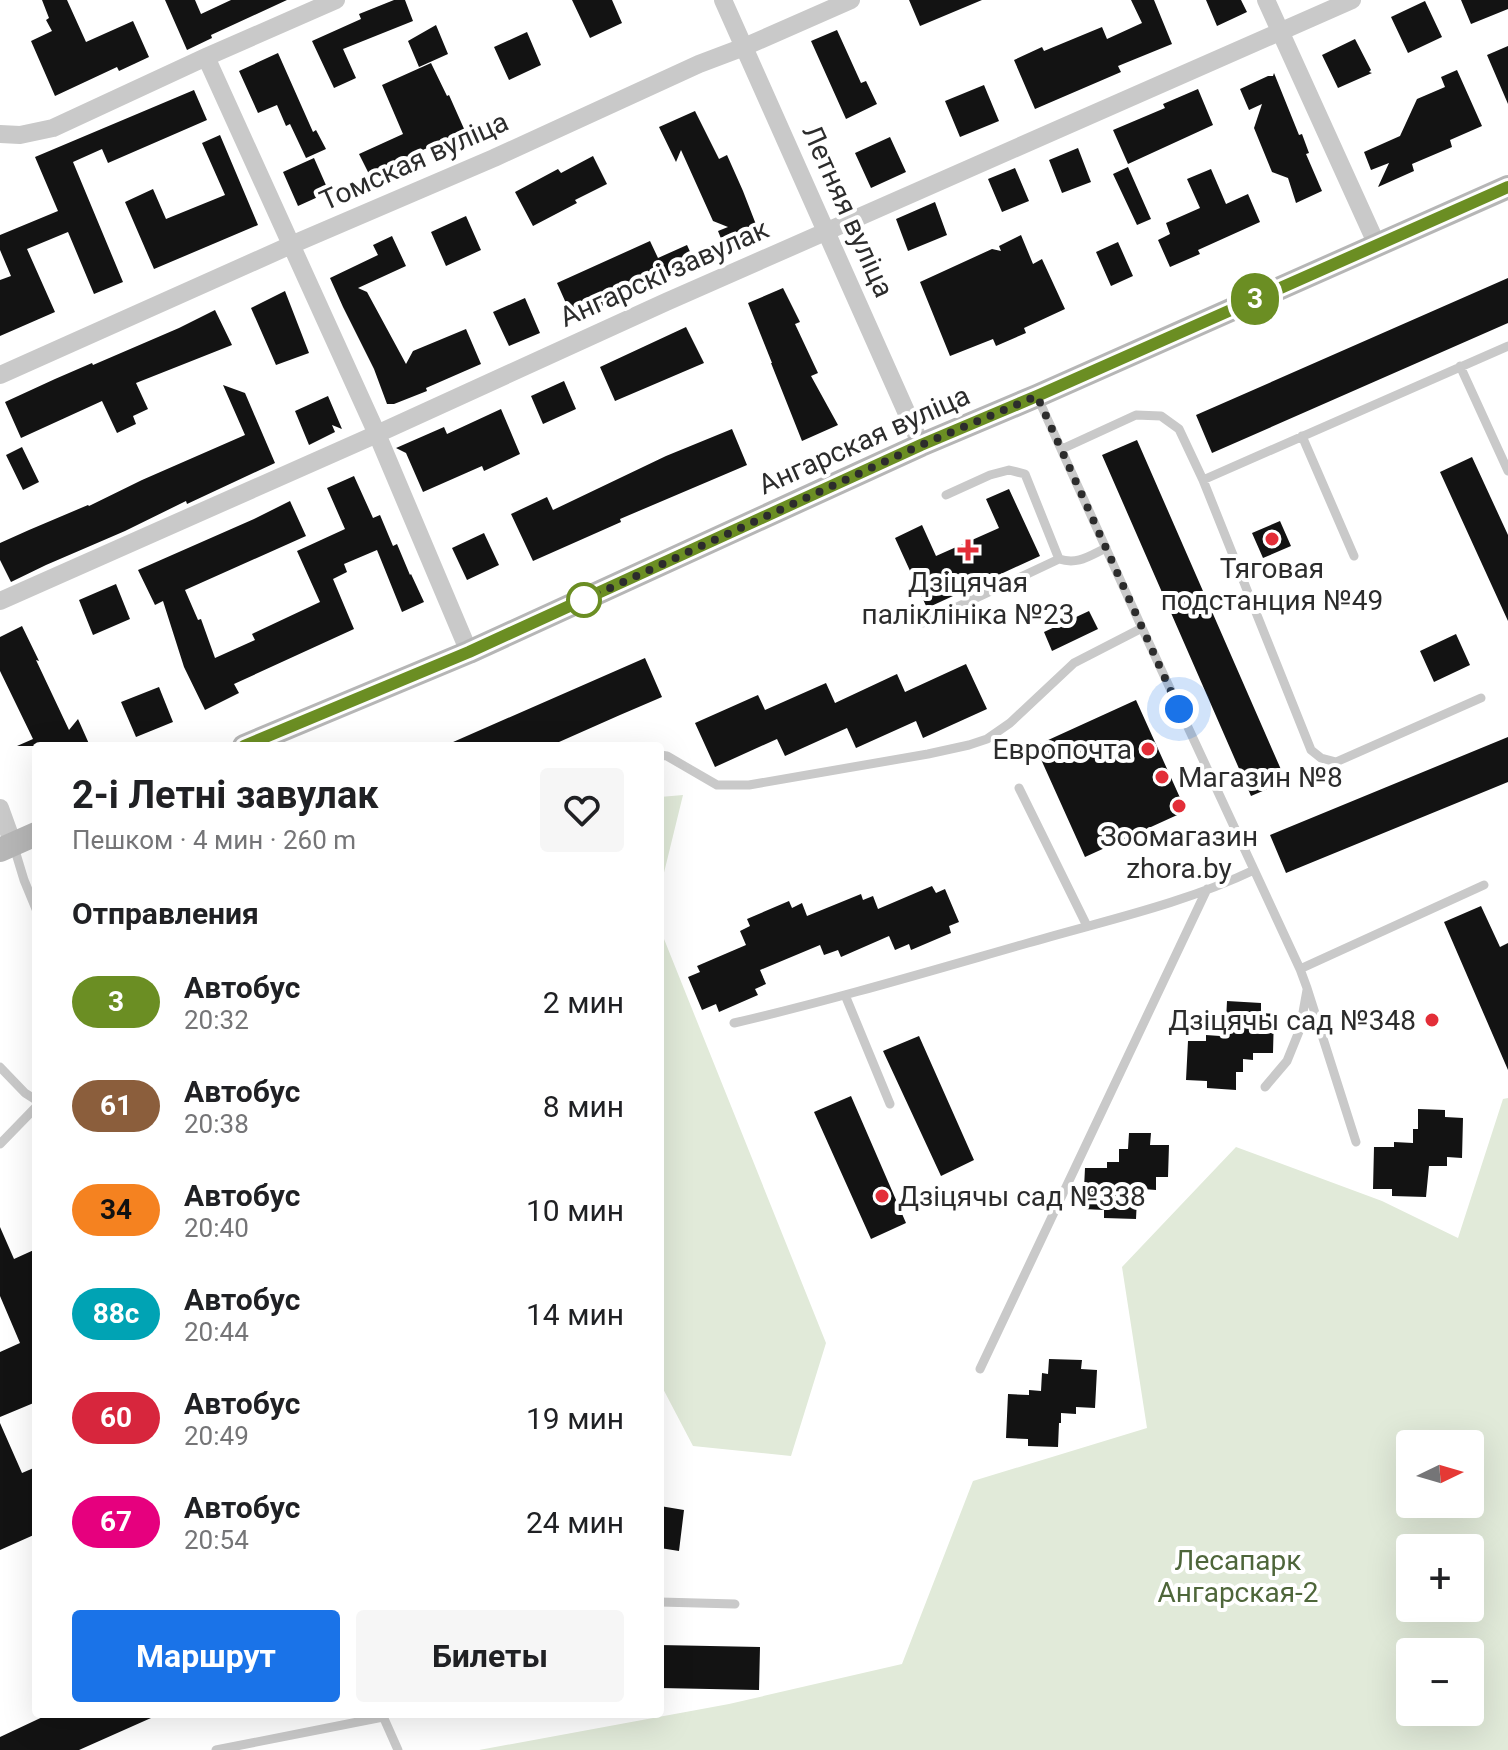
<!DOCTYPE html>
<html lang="ru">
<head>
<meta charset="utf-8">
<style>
	:root { --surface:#fff; --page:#f6f6f6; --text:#202124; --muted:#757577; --accent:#1a73e8 }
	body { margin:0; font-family:Roboto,sans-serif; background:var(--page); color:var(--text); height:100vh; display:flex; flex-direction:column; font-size:30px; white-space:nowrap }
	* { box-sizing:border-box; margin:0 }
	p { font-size:26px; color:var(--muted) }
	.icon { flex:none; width:44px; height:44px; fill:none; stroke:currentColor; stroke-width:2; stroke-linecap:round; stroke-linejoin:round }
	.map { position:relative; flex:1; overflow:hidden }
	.drawer { position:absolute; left:32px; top:742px; width:632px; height:976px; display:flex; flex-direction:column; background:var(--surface); border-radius:8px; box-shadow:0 8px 32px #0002 }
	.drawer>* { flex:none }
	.badge { padding:0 16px; border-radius:26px; font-size:28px; line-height:52px }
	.needle { width:52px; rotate:85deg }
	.buttons { position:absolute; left:1396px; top:1430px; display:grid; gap:16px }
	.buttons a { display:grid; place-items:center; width:88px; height:88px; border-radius:8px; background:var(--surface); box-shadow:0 8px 32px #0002; font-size:40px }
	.you { position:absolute; width:40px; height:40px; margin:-20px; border:6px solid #fff; border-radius:50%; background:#1a73e8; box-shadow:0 0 0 12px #1a73e833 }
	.map>.badge { position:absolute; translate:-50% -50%; box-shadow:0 0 0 4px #fff }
	h2 { padding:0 40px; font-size:30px; line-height:72px }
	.round { display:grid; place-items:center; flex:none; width:84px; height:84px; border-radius:8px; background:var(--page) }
	.overview { display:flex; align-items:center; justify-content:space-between; height:136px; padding:0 40px }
	h1 { font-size:38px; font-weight:700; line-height:60px }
	.action { display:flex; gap:16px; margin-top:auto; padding:16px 40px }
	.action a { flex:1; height:92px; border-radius:8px; background:var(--accent); color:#fff; font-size:32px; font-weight:700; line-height:92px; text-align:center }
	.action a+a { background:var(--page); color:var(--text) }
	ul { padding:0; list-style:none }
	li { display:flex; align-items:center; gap:24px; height:104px; padding:0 40px }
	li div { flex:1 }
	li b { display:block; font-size:30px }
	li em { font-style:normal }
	li .badge { min-width:88px; font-weight:700; text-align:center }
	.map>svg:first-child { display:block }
	.green { fill:#e1ead9; fill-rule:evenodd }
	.building { fill:#131313 }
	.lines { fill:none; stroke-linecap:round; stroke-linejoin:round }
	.lane { stroke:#c9c9c9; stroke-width:9 }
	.street { stroke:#c9c9c9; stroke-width:18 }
	.secondary { stroke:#b6b6b6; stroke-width:24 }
	.line-casing { stroke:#fff; stroke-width:18 }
	.line { stroke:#6b8e23; stroke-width:12 }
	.walk { stroke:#2c2c2c; stroke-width:8; stroke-dasharray:0 14.4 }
	.poi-dot { fill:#e32e38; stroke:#fff; stroke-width:3 }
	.stop-dot { fill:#fff; stroke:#6b8e23; stroke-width:4 }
	.labels { text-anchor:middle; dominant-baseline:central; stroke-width:8; stroke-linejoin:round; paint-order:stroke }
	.street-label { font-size:28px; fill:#2c2c2c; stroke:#fff }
	.poi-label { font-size:28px; fill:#2c2c2c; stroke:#fff }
	.park-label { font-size:28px; fill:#4e663a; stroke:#fff }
</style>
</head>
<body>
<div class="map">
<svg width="1508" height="1750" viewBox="0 0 1508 1750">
	<rect width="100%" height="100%" fill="#fff"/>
	<path class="green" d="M683,795L660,889V797Z
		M660,929L826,1343L791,1456L693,1446L660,1383Z
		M1508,1098V1750H479L729,1704L902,1664L973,1481L1147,1428L1122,1267L1236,1147L1382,1201L1458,1238L1503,1099ZM1470,1444V1504H1410V1444ZM1410,1548H1470V1608H1410ZM1410,1652H1470V1712H1410Z"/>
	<path class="building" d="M42,0H67L86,42L133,21L149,57L119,71L117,67L55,96L31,41L52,31L46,20L49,18Z
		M165,0H195L201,14L231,0H287L211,35L212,38L187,50Z
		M394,0H405L413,21L343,49L356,78L334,88L312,41L361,19L359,14Z
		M572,0H612L622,23L590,38Z
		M909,0H982L920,26Z
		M1131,0H1154L1172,44L1118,66L1121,72L1035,109L1014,60L1042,47L1044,51L1102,27L1107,39L1142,23Z
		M1206,0H1241L1247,12L1217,26Z
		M1461,0H1508V9L1471,24Z
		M1425,1L1442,37L1408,53L1391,17Z
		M436,25L448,54L419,67L408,41Z
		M837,30L861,83L866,81L877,104L846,119L811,41Z
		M527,32L541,65L509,80L494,47Z
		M1355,39L1371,70L1369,72L1372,73L1338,88L1322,55Z
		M1508,46V104L1487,55Z
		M278,53L313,132L316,130L326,149L306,158L290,124L286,126L277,105L258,113L239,71Z
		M431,63L447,96L449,95L465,131L396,162L397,164L370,176L359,154L403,134L382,85Z
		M1457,70L1482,126L1450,140L1452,147L1412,164L1414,171L1378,187L1389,163L1371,170L1364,152L1400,136L1417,99L1445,87L1441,77Z
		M1274,73L1299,135L1302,134L1309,153L1306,154L1322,191L1296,203L1288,178L1272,172L1254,128L1262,104L1249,110L1240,89L1268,76H1273Z
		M984,85L999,121L960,137L945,101Z
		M1198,89L1213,125L1128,164L1113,130L1165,108L1163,104Z
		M194,90L207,120L108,163L102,149L73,162L123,282L94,294L68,232L27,249L55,312L0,336V280L11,276L0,250V235L58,211L35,157Z
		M695,111L719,159L727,155L743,191L762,240L728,256L718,231L728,227L713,221L681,150L676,162L659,127Z
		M220,135L258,225L154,269L125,202L153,189L166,219L225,195L202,143Z
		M890,137L906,172L871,188L855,153Z
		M1078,148L1091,182L1062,193L1049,160Z
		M593,156L607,184L575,200L577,203L533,226L515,192L558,169L561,173Z
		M314,158L329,192L298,206L283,172Z
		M1128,167L1151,219L1137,225L1113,174Z
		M1015,168L1029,201L1002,212L988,179Z
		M1211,169L1226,204L1248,194L1260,222L1198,250L1200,254L1170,267L1158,240L1170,234L1166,223L1200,208L1187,179Z
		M935,202L947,235L908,251L896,219Z
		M466,216L481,250L446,266L431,232Z
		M1021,235L1033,264L1042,259L1065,309L1024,328L1026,333L996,346L993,339L950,356L920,282L992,249L1001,251L999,246Z
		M392,236L406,266L358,288L367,292L406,364L413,351L466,329L481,364L426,388L427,391L394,404H387L374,369L343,307L330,278L378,255L373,245Z
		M650,241L658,258L687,245L697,267L680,275L678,272L573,319L557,283Z
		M1118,242L1133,276L1111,286L1096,252Z
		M1508,278V323L1212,453L1196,415Z
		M783,288L800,322L795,324L818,373L811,376L838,425L802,441L771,363H772L748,303Z
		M285,291L309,353L276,365L251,308Z
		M525,298L540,333L509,346L493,312Z
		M215,310L232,345L136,383L148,409L133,416L136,424L117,433L102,401L21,438L5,402L55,379L92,363L93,365L179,328Z
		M686,327L704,363L615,401L600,367Z
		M564,381L576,409L543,424L531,396Z
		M223,385L245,393L275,463L187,504L186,501L125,531L46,565L11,582L0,560V543L29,530L88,505L89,506L142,480L245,435Z
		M328,396L342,429L332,425L335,432L309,445L295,411Z
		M501,409L520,454L484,471L482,466L423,492L406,453L396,448L444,427L447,434Z
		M732,429L747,465L620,519L621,522L533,561L511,514L547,497L553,510L666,456Z
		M1137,440L1286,781L1251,796L1102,455Z
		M22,447L39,482L23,490L6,455Z
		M1472,457L1508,535V621L1440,472Z
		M354,476L373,518L380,515L393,546L397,544L410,575L411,574L424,602L402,612L377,550L344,564L347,572L333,579L354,629L234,684L239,693L205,710L184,667L163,601L155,605L138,570L254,519L290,501L306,536L185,590L198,620L201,619L215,658L255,640L252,634L320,602L297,551L345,529L327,488Z
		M1009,489L1040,556L927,608L895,538L922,525L936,556L999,528L986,499Z
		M1280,521L1291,546L1263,558L1252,533Z
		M484,533L499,565L467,580L452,548Z
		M116,584L130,619L93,635L79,600Z
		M1089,611L1098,629L1052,651L1044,632Z
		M22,626L39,661L36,660L69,730L78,719L90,746H17L33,739L0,671V637Z
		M1456,634L1470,665L1434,682L1420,651Z
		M645,658L662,697L620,715L550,746H444Z
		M966,664L987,709L923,738L916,721L856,748L847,728L785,756L777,739L715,767L695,723L758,695L765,710L826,683L835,703L897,674L905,692Z
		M159,687L173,722L136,737L121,702Z
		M1136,700L1186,811L1085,857L1035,746Z
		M1508,737V782L1286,873L1270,835Z
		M932,886L936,893L945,889L959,922L949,926L951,933L911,950L909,944L895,950L889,936L841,957L838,950L824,955L820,945L760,970L766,984L755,989L758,995L719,1012L716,1004L702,1010L688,977L700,972L697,966L746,945L740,931L750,926L747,919L789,901L792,908L802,903L807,916L861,894L863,900L873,896L878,909Z
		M1481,906L1500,947L1508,943V1070L1444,922Z
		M1227,1001L1261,1003V1013L1274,1014L1273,1053H1253V1060L1243,1059V1072H1236V1090L1207,1088V1081L1186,1080L1188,1041H1206V1035L1220,1036L1221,1021H1226Z
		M919,1036L974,1160L941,1176L883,1051Z
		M851,1096L906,1223L871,1239L814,1112Z
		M1418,1109L1445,1110V1117L1463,1118L1462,1158L1447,1157V1166H1429L1426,1197L1392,1196V1189H1373L1374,1147H1394V1142L1413,1143V1129H1418Z
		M1129,1133H1151L1150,1145H1169L1168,1177H1156V1190L1143,1189V1199H1137L1136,1219L1104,1218V1210L1083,1209L1085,1168H1107V1162H1119V1149H1128Z
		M0,1227L14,1259L36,1249V1402L0,1417V1352L20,1343L0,1296Z
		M1049,1359L1082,1360L1081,1369L1097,1370L1095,1408L1076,1407V1414L1061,1413V1423H1059L1058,1447L1028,1446V1439L1006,1438L1008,1394L1029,1395V1390L1041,1391L1042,1373L1048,1374Z
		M0,1423L22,1473L36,1467V1534L0,1550Z
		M660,1506L684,1510L679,1551L660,1548Z
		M660,1645L760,1647L759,1690L660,1688Z
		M49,1714H160L79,1750H0V1737Z"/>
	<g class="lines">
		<path class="lane" d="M1460,366L1508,471
			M1037,396L1142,628L1300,969L1307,988L1356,1142
			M1302,436L1354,556
			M1062,449L1136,415L1161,416L1179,429L1203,480L1311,750L1321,758L1336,762L1481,698
			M1203,480L1508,346
			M946,495L990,475L1009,470L1025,474L1059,559C1078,565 1089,556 1106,548
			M923,623L1059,559
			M660,755L667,756L717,785H749L928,754L969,745L987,739L1010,723L1074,663L1142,628
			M1019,788L1087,926
			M14,847L24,880L36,909
			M1300,969L1484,885
			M845,995L890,1104
			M734,1023C833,1000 930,971 1028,943C1103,921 1183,904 1254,870
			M0,1067L25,1093L36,1100
			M1265,1087L1287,1061L1300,1029L1307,990
			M0,1144L36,1107
			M980,1369L1207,889
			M660,1602L735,1604
			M382,1714L398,1750
			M216,1750L383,1717"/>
		<path class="street" d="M723,0L921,445
			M1266,0L1377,245
			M206,57L377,434L469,652
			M0,134L20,135L53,128L206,57L336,0
			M0,375L291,245L494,158L699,64L744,47L851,0
			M0,601L377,434L666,302L1352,0
			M0,808L13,844"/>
		<path class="secondary" d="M244,746L469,652L921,445L1037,396L1508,187
			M0,850L36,834"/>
	</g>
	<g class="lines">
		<defs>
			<path id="line" d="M244,746L469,652L921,445L1037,396L1508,187"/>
		</defs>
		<use href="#line" class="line-casing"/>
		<use href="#line" class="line"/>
		<path class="walk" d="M584,600L921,445L1037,396L1179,709"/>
	</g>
	<g class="poi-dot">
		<circle cx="1272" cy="539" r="8"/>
		<path d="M964 538h8v8h8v8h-8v8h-8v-8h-8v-8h8z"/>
		<circle cx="1148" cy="749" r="8"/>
		<circle cx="1162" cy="777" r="8"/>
		<circle cx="1179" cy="806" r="8"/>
		<circle cx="1432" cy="1020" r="8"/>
		<circle cx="882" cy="1196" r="8"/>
	</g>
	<circle class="stop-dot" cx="584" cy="600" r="16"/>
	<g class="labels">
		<g class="street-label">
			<text transform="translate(414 161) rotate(-24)">Томская вуліца</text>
			<text transform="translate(848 211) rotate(66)">Летняя вуліца</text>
			<text transform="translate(664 273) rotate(-24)">Ангарскі завулак</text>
			<text transform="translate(864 440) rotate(-24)">Ангарская вуліца</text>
		</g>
		<g class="poi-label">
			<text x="1272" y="568">Тяговая<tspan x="1272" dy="32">подстанция №49</tspan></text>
			<text x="968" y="582">Дзіцячая<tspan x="968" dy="32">паліклініка №23</tspan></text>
			<text x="1132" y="749" text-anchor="end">Европочта</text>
			<text x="1178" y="777" text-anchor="start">Магазин №8</text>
			<text x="1179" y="836">Зоомагазин<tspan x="1179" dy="32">zhora.by</tspan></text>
			<text x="1416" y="1020" text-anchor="end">Дзіцячы сад №348</text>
			<text x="898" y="1196" text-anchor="start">Дзіцячы сад №338</text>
		</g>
		<g class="park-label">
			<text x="1238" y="1560">Лесапарк<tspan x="1238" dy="32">Ангарская-2</tspan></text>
		</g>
	</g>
</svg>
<div class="buttons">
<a><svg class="needle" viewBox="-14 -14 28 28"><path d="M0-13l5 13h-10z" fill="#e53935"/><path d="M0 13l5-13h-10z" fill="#757577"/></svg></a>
<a>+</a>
<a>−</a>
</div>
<div class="you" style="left:1179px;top:709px"></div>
<b class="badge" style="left:1255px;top:299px;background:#6b8e23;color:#fff">3</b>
<section class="drawer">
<div class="overview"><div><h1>2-і Летні завулак</h1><p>Пешком · 4 мин · 260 m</p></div><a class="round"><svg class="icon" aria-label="heart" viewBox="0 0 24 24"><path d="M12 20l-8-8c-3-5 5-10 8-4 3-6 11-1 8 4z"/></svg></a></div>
<h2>Отправления</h2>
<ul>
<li><span class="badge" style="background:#6b8e23;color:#fff">3</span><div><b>Автобус</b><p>20:32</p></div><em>2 мин</em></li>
<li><span class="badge" style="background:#8b5e3c;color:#fff">61</span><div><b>Автобус</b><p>20:38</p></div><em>8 мин</em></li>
<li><span class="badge" style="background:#f58220;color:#111">34</span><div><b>Автобус</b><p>20:40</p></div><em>10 мин</em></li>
<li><span class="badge" style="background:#00a3b4;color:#fff">88с</span><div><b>Автобус</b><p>20:44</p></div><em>14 мин</em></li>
<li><span class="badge" style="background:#d7263d;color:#fff">60</span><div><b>Автобус</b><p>20:49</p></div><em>19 мин</em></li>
<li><span class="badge" style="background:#e6007e;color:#fff">67</span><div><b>Автобус</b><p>20:54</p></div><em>24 мин</em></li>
</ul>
<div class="action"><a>Маршрут</a><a>Билеты</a></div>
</section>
</div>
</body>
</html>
